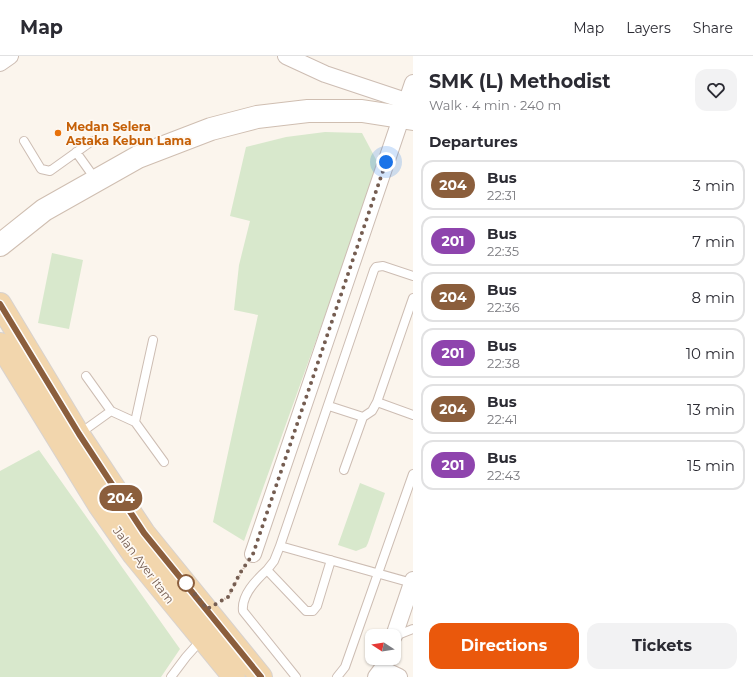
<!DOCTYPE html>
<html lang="en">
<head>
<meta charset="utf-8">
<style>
	:root { --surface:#fff; --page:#f2f2f3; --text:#2b2b33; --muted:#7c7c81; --line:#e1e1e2; --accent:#ea580c }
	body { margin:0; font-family:Montserrat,sans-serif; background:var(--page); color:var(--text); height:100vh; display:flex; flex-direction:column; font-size:15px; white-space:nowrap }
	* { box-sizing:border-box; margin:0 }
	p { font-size:13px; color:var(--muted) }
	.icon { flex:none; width:22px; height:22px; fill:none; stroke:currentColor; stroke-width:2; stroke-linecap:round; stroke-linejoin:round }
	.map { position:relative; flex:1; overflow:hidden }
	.sheet { display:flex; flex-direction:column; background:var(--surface); width:340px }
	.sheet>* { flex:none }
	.badge { padding:0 8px; border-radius:13px; font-size:14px; line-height:26px }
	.needle { width:26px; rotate:282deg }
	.buttons { position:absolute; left:365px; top:573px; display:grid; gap:8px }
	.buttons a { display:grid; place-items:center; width:36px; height:36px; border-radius:8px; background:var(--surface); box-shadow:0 1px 3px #0004; font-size:20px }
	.you { position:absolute; width:20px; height:20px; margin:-10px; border:3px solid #fff; border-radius:50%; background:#1a73e8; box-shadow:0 0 0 6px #1a73e833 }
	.map>.badge { position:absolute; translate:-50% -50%; box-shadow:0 0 0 2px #fff }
	h2 { padding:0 16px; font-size:15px; line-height:36px }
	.round { display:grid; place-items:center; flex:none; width:42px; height:42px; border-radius:12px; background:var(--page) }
	.overview { display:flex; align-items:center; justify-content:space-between; height:68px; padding:0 16px }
	h1 { font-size:19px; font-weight:700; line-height:30px }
	.action { display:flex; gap:8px; margin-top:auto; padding:8px 16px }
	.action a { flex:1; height:46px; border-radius:12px; background:var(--accent); color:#fff; font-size:16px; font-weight:700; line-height:46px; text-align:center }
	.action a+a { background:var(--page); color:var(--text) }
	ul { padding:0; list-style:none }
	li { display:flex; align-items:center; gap:12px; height:50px; margin:0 8px 6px; padding:0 8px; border:2px solid var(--line); border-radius:12px }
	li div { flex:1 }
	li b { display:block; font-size:15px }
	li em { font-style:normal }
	li .badge { min-width:44px; font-weight:700; text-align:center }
	header { display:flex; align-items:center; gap:24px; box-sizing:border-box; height:56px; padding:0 20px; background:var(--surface); border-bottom:1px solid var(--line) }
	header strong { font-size:19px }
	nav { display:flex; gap:22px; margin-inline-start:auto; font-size:14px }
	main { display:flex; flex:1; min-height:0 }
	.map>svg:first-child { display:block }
	.green { fill:#d8e8cc }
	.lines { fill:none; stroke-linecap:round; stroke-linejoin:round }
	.lane-casing { stroke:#cdbdb3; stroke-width:10 }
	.street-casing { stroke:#cdbdb3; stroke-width:18 }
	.secondary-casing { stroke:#cfbeb1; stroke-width:24 }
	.primary-casing { stroke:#d8d2ce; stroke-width:24 }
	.path { stroke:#d3b9aa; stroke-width:2.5; stroke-dasharray:1 3; stroke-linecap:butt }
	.lane { stroke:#fff; stroke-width:8 }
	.street { stroke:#fff; stroke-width:16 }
	.secondary { stroke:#fff; stroke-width:22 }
	.primary { stroke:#f2d6ad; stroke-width:22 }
	.line-casing { stroke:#fff; stroke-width:9 }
	.line { stroke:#8b5e3c; stroke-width:6 }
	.walk { stroke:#755d51; stroke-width:4; stroke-dasharray:0 7.2 }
	.food-dot { fill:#e8710a; stroke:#fef9f3; stroke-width:1.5 }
	.stop-dot { fill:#fff; stroke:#8b5e3c; stroke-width:2 }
	.labels { text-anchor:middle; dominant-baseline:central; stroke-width:3.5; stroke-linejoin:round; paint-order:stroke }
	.food-label { font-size:12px; font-weight:bold; fill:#c56008; stroke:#fef9f3; text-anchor:start }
	.street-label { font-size:12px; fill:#755d51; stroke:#fef9f3 }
</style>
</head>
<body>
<header>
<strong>Map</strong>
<nav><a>Map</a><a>Layers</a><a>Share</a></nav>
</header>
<main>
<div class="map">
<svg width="413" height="621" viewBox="0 0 413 621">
	<rect width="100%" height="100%" fill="#fbf5ed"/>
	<path class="green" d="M325,76L362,77L379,109L244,485L213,466L258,259L234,254L239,209L250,165L230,160L246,91L286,81Z
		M52,197L83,204L69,273L38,267Z
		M39,394L180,593L161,621H0V415Z
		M360,427L385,437L368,487L366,491L356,495L338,489Z"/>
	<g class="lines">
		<defs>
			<path id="lane" d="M24,85L41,113L50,115L92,85
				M76,96L96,124
				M413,242L377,346L413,359
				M86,320L111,355L135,366L164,406
				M329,350L363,361L372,355L377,346
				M135,366L153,284
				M79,378L111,355
				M344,414L363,361
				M267,514L274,505L280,490
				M412,527L280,490L374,214L376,211L383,210L413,220
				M395,580L413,573
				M171,621L186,601L202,583
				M296,621L243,555C241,539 256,524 267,514L306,555H313L317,550L331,504
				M337,621L345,611L413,418"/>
			<path id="street" d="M286,0L325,18L406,45
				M0,7L10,0
				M253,498L413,27
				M394,580L413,524
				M382,613L399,621
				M376,621L382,613L386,602"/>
			<path id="secondary" d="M0,189L44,154L138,101L211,73L257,61L308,55H362L413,63"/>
			<path id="primary" d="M0,248L79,379L144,477L261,621
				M0,288L99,449L134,499L234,621"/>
		</defs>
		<use href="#lane" class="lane-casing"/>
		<use href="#street" class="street-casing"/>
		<use href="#secondary" class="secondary-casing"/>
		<use href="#primary" class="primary-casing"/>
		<path class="path" d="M221,545L228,541L245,510"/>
		<use href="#lane" class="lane"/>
		<use href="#street" class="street"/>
		<use href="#secondary" class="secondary"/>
		<use href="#primary" class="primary"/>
	</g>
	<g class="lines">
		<defs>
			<path id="line" d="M0,248L79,378L144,477L261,621"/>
		</defs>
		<use href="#line" class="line-casing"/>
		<use href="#line" class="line"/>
		<path class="walk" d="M186,527L207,553L228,541L240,517L253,498L386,106"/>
	</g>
	<circle class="food-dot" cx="58" cy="77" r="4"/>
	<circle class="stop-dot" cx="186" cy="527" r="8"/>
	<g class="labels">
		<g class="food-label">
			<text x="66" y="70">Medan Selera<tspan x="66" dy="14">Astaka Kebun Lama</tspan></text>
		</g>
		<g class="street-label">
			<text transform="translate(144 509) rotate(53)">Jalan Ayer Itam</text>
		</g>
	</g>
</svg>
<div class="buttons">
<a><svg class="needle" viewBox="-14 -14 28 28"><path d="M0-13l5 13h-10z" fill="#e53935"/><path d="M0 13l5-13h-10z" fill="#7c7c81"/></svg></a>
</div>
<div class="you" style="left:386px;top:106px"></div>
<b class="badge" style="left:121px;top:442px;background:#8b5e3c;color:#fff">204</b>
</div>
<section class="sheet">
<div class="overview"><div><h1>SMK (L) Methodist</h1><p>Walk · 4 min · 240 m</p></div><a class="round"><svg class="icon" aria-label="heart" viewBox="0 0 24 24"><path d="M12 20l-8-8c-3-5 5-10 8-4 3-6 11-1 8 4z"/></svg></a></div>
<h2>Departures</h2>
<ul>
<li><span class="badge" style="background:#8b5e3c;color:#fff">204</span><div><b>Bus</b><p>22:31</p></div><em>3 min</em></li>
<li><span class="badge" style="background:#8e44ad;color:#fff">201</span><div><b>Bus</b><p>22:35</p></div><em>7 min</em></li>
<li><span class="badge" style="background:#8b5e3c;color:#fff">204</span><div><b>Bus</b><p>22:36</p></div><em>8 min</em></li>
<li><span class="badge" style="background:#8e44ad;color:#fff">201</span><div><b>Bus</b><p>22:38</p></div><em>10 min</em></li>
<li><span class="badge" style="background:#8b5e3c;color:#fff">204</span><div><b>Bus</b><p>22:41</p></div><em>13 min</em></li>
<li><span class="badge" style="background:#8e44ad;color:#fff">201</span><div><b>Bus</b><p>22:43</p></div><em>15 min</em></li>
</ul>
<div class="action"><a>Directions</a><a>Tickets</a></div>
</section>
</main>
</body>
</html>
